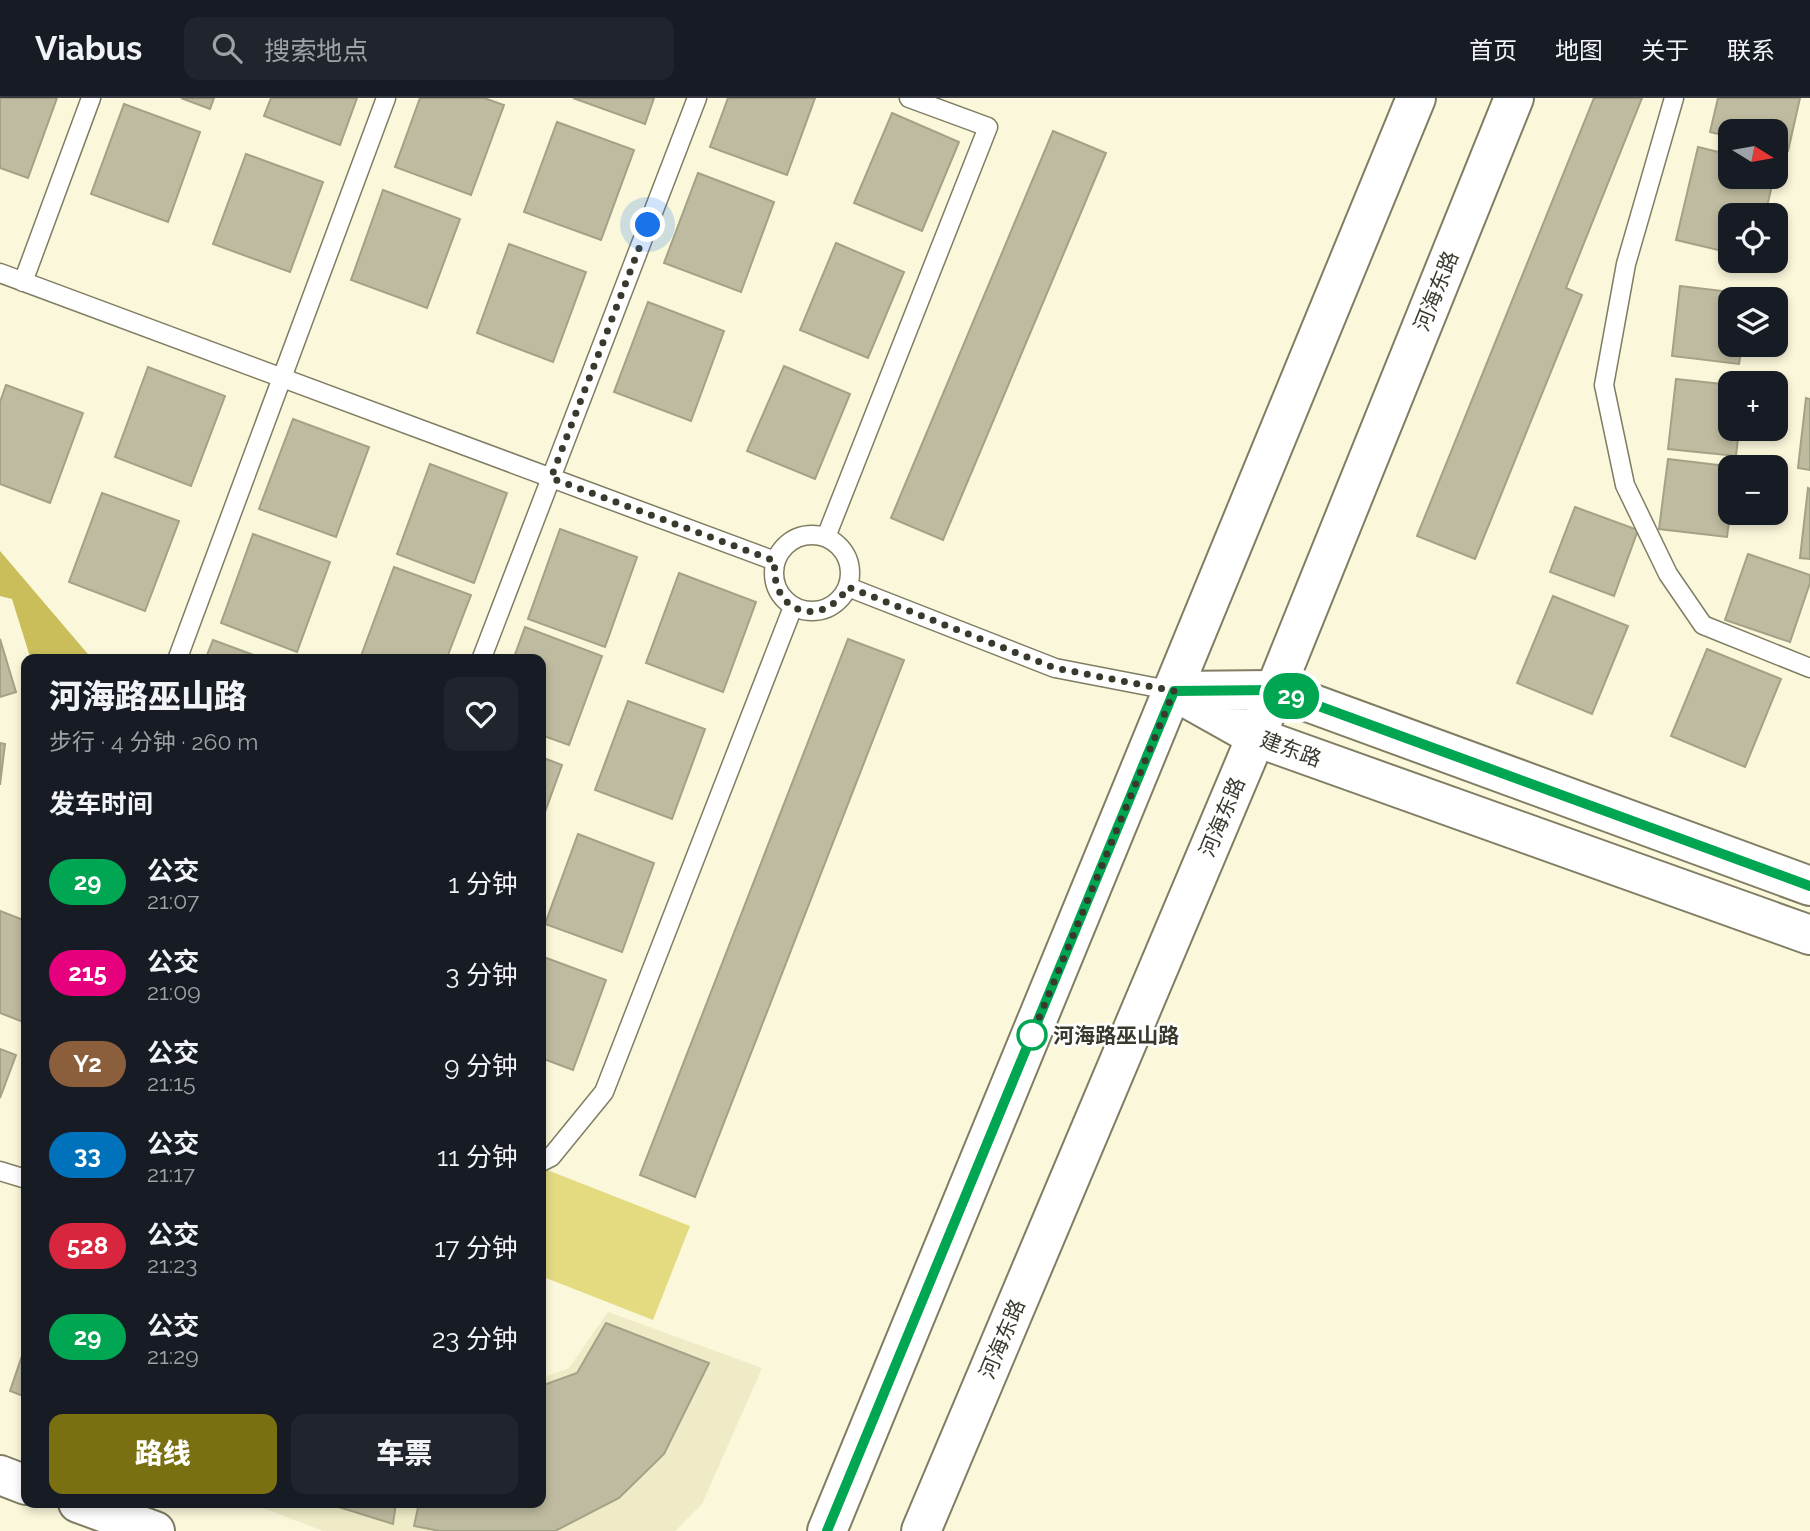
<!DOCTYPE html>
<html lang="zh">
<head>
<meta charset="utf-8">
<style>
	:root { --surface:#171b24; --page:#20242c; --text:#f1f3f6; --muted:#9ea1a6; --line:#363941; --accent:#7a7011 }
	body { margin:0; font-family:Raleway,"Noto Sans SC",sans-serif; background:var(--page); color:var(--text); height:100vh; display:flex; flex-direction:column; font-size:26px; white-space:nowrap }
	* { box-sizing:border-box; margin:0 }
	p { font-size:23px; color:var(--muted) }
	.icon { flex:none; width:38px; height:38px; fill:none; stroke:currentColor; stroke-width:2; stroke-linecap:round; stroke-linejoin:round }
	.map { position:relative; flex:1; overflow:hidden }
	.details { position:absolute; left:21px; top:556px; width:525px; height:854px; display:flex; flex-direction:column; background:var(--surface); border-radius:14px; box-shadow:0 4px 10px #0003 }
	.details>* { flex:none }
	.badge { padding:0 14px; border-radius:23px; font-size:24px; line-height:46px }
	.needle { width:46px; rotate:101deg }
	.fabs { position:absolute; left:1718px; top:21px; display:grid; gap:14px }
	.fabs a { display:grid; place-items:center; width:70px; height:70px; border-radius:14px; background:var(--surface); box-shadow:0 4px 10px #0003; font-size:35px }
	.you { position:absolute; width:35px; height:35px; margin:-18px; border:5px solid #fff; border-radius:50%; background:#1a73e8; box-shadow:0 0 0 10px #1a73e833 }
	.map>.badge { position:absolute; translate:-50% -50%; box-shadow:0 0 0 4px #fff }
	h2 { padding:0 28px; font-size:26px; line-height:63px }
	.round { display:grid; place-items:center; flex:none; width:74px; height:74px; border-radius:14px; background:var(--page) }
	.overview { display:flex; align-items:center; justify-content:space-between; height:119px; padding:0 28px }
	h1 { font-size:33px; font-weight:800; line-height:52px }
	.button { display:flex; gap:14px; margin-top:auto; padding:14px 28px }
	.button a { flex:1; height:80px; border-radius:14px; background:var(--accent); color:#fff; font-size:28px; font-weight:800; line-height:80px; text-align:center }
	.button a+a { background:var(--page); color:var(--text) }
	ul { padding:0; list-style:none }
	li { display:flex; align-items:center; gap:21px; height:91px; padding:0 28px }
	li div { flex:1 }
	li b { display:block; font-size:26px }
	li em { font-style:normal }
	li .badge { min-width:77px; font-weight:700; text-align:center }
	header { display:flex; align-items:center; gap:42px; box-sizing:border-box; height:98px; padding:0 35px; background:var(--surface); border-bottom:2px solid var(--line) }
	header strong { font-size:33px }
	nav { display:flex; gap:38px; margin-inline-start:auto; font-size:24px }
	.search { width:490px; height:63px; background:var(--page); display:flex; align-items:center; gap:18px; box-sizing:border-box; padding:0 24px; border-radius:14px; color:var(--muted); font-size:26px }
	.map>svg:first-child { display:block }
	.built { fill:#eeebc6 }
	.green { fill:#e4db81 }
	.water { fill:#c9be5a }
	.building { fill:#bebba0; stroke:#a3a186; stroke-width:2 }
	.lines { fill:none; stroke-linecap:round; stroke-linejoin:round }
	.lane-casing { stroke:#807d63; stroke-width:21 }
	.secondary-casing { stroke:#807d63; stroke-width:42 }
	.primary-casing { stroke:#807d63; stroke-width:42 }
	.lane { stroke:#fff; stroke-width:18 }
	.secondary { stroke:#fff; stroke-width:38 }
	.primary { stroke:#fff; stroke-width:38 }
	.line-casing { stroke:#fff; stroke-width:16 }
	.line { stroke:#00a651; stroke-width:10 }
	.walk { stroke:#3a392e; stroke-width:7; stroke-dasharray:0 12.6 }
	.stop-dot { fill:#fff; stroke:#00a651; stroke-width:3.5 }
	.labels { text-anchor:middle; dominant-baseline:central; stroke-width:5; stroke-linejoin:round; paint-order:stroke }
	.street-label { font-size:21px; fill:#3a392e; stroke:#fff }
	.stop-label { font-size:21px; font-weight:bold; fill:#3a392e; stroke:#fff; text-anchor:start }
</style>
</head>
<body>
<header>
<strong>Viabus</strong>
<div class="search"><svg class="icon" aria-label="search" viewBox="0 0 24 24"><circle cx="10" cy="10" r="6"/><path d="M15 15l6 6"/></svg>搜索地点</div>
<nav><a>首页</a><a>地图</a><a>关于</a><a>联系</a></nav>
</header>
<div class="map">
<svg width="1810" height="1433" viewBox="0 0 1810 1433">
	<rect width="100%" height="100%" fill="#faf7da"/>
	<path class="built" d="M608,1214L762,1270L702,1406L675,1433H323L250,1405H541V1280L569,1270Z"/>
	<path class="green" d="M542,1070L690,1128L653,1222L541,1178Z"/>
	<path class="water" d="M0,453L93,562H31L12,501L0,498Z"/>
	<path class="building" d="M0,0H57L28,80L0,70Z
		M181,0H214L210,11Z
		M271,0H357L340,47L264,18Z
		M420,0H484L504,7L471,97L395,69Z
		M573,0H654L645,26Z
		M728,0H815L787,77L710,49Z
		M1594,0H1642L1566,190L1582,197L1475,461L1417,438Z
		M1718,0H1800L1788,53L1776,50V33H1731V39L1710,34Z
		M124,6L200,34L168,124L91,96Z
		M892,15L959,44L922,133L854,105Z
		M557,24L634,52L601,142L524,114Z
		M1053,33L1106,55L943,442L891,420Z
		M1698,49L1731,57V79H1774L1765,117H1731V155L1676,142Z
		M246,56L323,84L290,174L213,146Z
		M698,75L774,104L741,194L664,165Z
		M383,92L460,121L427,210L351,182Z
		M836,145L904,174L868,260L800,232Z
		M509,146L586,174L553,264L477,235Z
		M1680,188L1748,196L1747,201H1731V247H1742L1739,266L1672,258Z
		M648,204L724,233L691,323L614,294Z
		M784,268L850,296L815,381L747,353Z
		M148,269L225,298L191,388L115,359Z
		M1676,281L1731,287V331H1739L1736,358L1668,351Z
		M6,287L83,315L50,405L0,386V304Z
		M1806,300L1810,301V372L1798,370Z
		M293,321L369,349L336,439L259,411Z
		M1668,361L1735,369H1731V408L1727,439L1659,431Z
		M430,366L507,395L474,485L397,456Z
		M1808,390L1810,391V461L1800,460Z
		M102,395L179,423L145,513L69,484Z
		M1575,409L1638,432L1614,498L1550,474Z
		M560,431L637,459L605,549L528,521Z
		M253,436L330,464L297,554L221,525Z
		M1748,456L1810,477V485L1790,544L1725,522Z
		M394,469L471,497L446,562H370L361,558Z
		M679,475L756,504L723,594L646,565Z
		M1553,498L1628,528L1592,616L1517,585Z
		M525,529L602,558L569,647L541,637V562H513Z
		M0,541L16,594L0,599Z
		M848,541L904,562L695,1099L640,1077Z
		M213,542L267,562H205Z
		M1707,551L1781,581L1745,669L1671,638Z
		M628,603L705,631L672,721L595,692Z
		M0,645L5,646L0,687Z
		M541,659L562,667L541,725Z
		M578,736L654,765L622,854L545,826Z
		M0,813L26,823V925L0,915Z
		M541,858L606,882L573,972L541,960Z
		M0,951L16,957L0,1000Z
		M606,1225L709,1265L664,1356L619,1400L555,1433H440L414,1428L419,1405H541V1288L577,1275Z
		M26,1246V1299L10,1293Z
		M326,1405H396L393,1426Z"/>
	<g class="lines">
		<defs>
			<path id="lane" d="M1674,0L1626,166L1604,287L1625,387L1668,476L1703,527L1810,570
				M0,175L775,463
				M23,184L91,0
				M774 475a38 38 0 1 1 76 0a38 38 0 1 1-76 0Z
				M826,439L988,29L909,0
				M848,489L1055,570L1174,593
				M177,562L386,0
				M481,562L697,0
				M541,1064L551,1059L604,994L793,509
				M0,1073L26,1081"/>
			<path id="secondary" d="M1174,593L1256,639L1810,837
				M1175,593L1275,592L1810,788
				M0,1377L26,1387
				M78,1405L155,1433"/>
			<path id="primary" d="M827,1433L1416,0
				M921,1433L1256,639L1514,0"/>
		</defs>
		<use href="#lane" class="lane-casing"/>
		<use href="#secondary" class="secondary-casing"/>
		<use href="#primary" class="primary-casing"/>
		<use href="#lane" class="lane"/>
		<use href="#secondary" class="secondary"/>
		<use href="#primary" class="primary"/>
	</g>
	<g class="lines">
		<defs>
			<path id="line" d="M827,1433L1174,593L1275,592L1810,788"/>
		</defs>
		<use href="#line" class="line-casing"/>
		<use href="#line" class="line"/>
		<path class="walk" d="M648,127L551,380L775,463C769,514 821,533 848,489L1055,570L1174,593L1027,949L1032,937"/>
	</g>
	<circle class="stop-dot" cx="1032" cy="937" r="14"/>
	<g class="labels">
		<g class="street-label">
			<text transform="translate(1436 193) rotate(-68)">河海东路</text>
			<text transform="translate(1291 651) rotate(20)">建东路</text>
			<text transform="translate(1222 719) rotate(-67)">河海东路</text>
			<text transform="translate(1002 1241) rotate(-67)">河海东路</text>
		</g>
		<g class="stop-label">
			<text x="1053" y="937">河海路巫山路</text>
		</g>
	</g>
</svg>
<div class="fabs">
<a><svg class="needle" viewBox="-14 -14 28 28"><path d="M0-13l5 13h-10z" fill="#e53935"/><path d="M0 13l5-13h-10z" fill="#9ea1a6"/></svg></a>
<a><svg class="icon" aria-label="locate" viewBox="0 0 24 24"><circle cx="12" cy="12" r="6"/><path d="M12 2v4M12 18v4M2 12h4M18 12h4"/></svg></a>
<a><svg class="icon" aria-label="layers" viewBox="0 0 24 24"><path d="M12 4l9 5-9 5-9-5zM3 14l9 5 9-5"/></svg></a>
<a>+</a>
<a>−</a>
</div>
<div class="you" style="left:648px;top:127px"></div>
<b class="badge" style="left:1291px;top:598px;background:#00a651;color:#fff">29</b>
<section class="details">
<div class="overview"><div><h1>河海路巫山路</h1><p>步行 · 4 分钟 · 260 m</p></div><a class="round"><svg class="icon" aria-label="heart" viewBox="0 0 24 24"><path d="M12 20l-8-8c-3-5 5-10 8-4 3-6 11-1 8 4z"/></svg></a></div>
<h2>发车时间</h2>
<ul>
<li><span class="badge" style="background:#00a651;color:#fff">29</span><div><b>公交</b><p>21:07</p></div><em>1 分钟</em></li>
<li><span class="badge" style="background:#e6007e;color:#fff">215</span><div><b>公交</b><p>21:09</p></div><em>3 分钟</em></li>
<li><span class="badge" style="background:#8b5e3c;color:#fff">Y2</span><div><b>公交</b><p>21:15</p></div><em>9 分钟</em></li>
<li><span class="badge" style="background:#0072bc;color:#fff">33</span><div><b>公交</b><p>21:17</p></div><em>11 分钟</em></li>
<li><span class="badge" style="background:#d7263d;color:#fff">528</span><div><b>公交</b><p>21:23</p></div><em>17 分钟</em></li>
<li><span class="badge" style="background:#00a651;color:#fff">29</span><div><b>公交</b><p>21:29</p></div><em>23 分钟</em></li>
</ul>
<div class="button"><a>路线</a><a>车票</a></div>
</section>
</div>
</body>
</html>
